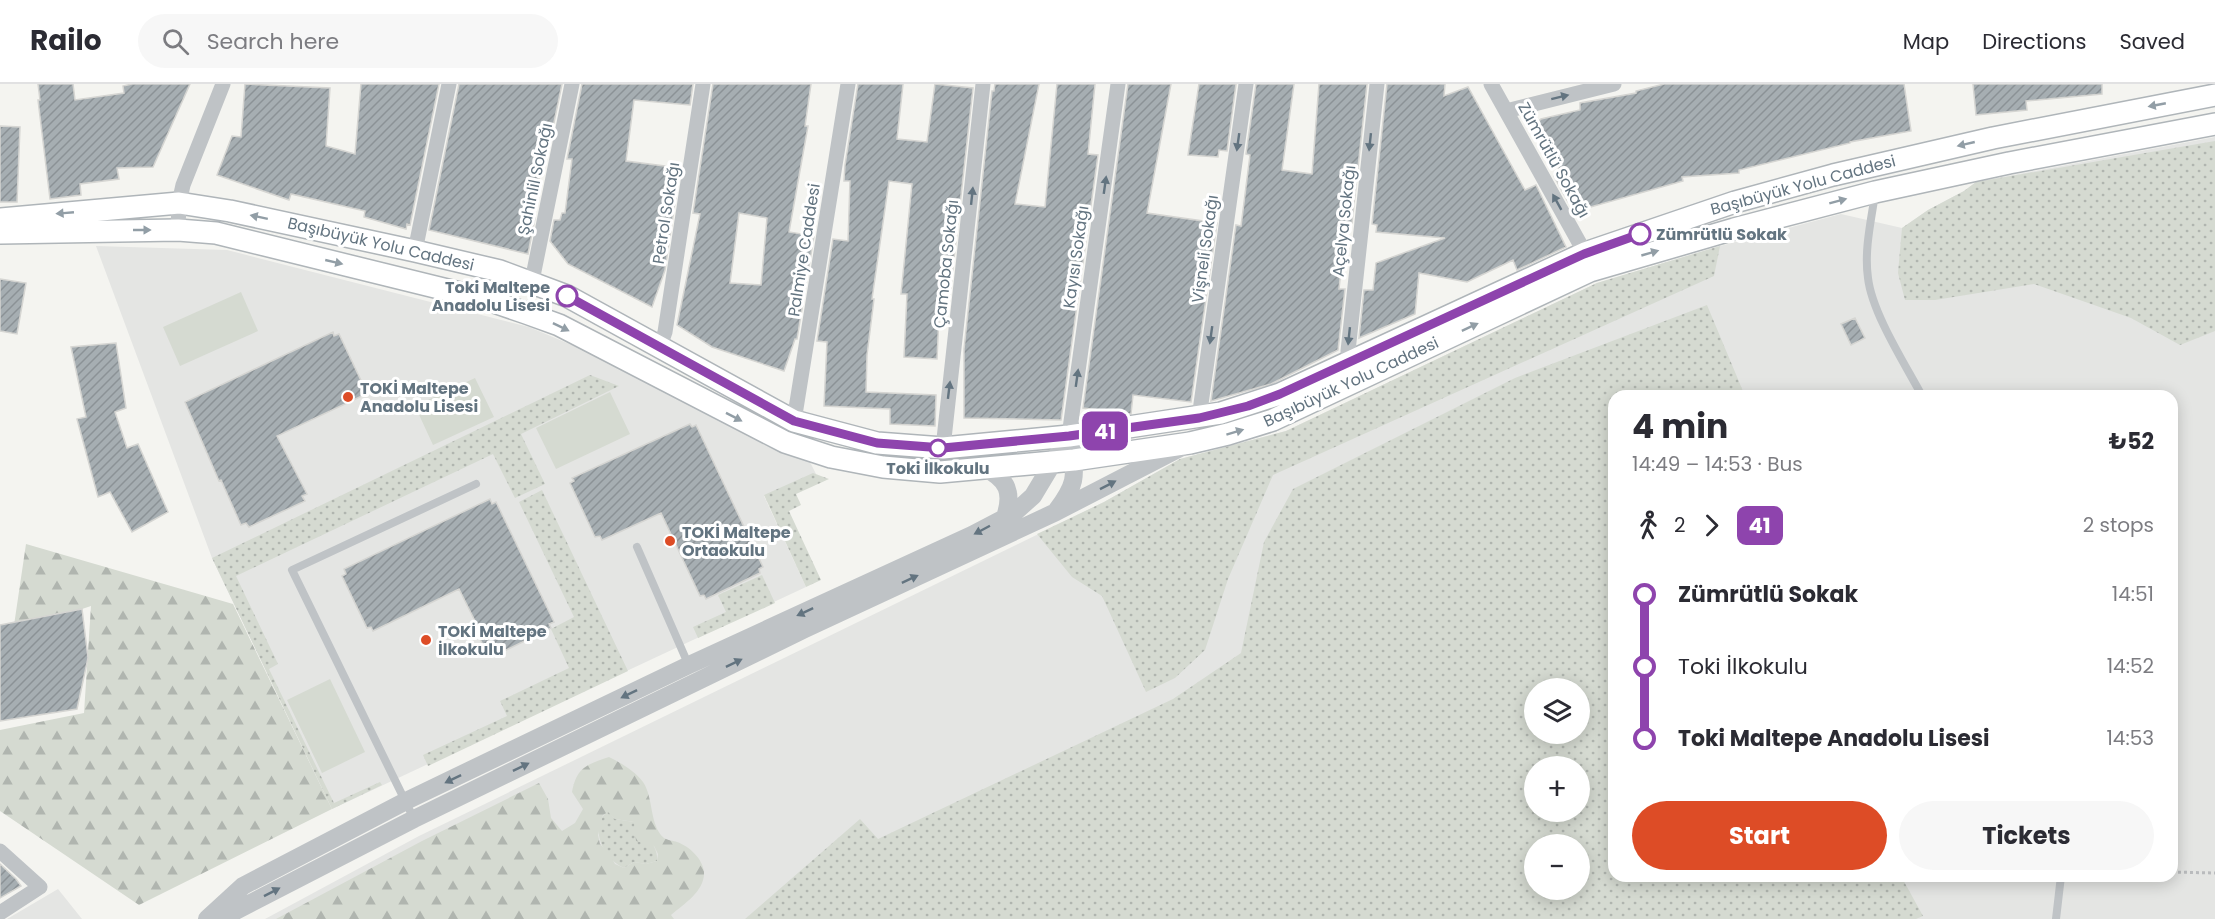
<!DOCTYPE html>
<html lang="en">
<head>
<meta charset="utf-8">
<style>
	:root { --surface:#fff; --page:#f7f7f7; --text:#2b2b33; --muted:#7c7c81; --line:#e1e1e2; --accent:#dd4c26 }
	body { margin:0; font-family:Poppins,sans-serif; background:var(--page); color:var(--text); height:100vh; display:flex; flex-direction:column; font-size:22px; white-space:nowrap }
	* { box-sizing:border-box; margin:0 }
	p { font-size:20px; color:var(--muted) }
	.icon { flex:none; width:33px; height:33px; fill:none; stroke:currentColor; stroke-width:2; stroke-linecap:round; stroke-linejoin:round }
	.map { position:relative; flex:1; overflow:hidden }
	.side { position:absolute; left:1608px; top:306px; width:570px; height:492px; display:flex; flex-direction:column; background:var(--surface); border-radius:18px; box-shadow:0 3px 15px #0003 }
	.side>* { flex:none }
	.badge { padding:0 12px; border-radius:9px; font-size:21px; line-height:39px }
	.controls { position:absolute; left:1524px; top:594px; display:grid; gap:12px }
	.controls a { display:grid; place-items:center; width:66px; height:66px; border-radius:50%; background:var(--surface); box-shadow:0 3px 15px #0003; font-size:30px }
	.map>.badge { position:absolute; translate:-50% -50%; box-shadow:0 0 0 3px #fff }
	.legs { display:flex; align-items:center; gap:9px; height:66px; padding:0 24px; font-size:20px }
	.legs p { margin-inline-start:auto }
	.headline { display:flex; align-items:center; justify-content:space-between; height:102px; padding:0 24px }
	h1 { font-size:33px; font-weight:700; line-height:45px }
	.button { display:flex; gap:12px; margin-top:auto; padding:12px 24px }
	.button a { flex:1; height:69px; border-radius:36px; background:var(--accent); color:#fff; font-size:24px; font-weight:700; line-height:69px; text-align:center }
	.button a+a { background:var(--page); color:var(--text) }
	ul { padding:0 24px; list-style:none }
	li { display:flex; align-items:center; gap:21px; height:72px; font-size:22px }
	li i { display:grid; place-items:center; width:9px; height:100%; margin:0 8px; background:currentColor }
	li i::after { content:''; width:15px; height:15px; margin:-8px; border:4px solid; border-radius:50%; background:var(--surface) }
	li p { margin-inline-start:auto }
	li:first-child i { background:linear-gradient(#0000 50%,currentColor 0) }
	li:last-child i { background:linear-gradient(currentColor 50%,#0000 0) }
	header { display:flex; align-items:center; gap:36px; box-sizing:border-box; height:84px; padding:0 30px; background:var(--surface); border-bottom:2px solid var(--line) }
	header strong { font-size:28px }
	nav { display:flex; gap:33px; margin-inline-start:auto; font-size:21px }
	.search { width:420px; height:54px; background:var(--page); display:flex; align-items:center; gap:15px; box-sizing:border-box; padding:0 21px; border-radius:33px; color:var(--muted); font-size:22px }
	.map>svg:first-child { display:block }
	.built { fill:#e4e5e3; fill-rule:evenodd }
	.grass { fill:url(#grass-dots); fill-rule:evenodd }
	.forest { fill:url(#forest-firs); fill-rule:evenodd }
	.park { fill:#d5dad1 }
	.building { fill:url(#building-hatch); stroke:#d5d5d2; stroke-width:1.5; fill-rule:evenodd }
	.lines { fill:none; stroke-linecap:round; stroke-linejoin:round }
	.secondary-casing { stroke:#afb5b9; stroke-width:24 }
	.path { stroke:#b9bbbd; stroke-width:3; stroke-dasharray:3 3; stroke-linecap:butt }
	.service { stroke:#bfc3c6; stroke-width:8 }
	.minor { stroke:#bfc3c6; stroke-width:15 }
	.tertiary { stroke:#bfc3c6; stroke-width:18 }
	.secondary { stroke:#fff; stroke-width:21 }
	.oneway { fill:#637480 }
	.oneway2 { fill:#929ea6 }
	.line-1-casing { stroke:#fff; stroke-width:14 }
	.line-1 { stroke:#8e44ad; stroke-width:9 }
	.stop-1-dot { fill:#fff; stroke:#8e44ad; stroke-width:3 }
	.poi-dot { fill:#dd4c26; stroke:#fff; stroke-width:2 }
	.labels { text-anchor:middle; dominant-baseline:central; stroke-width:6; stroke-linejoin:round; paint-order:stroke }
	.street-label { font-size:16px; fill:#637480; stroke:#fff }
	.stop-label { font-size:16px; font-weight:bold; fill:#637480; stroke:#fff; text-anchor:start }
	.poi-label { font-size:16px; font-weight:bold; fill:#637480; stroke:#fff; text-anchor:start }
</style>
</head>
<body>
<header>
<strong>Railo</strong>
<div class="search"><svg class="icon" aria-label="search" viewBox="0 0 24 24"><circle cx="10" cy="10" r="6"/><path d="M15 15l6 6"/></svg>Search here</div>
<nav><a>Map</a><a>Directions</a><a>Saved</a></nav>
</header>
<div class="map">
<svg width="2215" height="835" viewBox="0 0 2215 835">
	<defs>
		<pattern id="grass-dots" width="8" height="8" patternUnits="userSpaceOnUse" patternTransform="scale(1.5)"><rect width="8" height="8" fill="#d5dad1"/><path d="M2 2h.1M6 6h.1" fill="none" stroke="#b0b5af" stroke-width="1.8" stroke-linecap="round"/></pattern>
		<pattern id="forest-firs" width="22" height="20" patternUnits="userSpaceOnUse" patternTransform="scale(1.5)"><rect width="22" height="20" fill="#d5dad1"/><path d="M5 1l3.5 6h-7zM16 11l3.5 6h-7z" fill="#b0b5af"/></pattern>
		<pattern id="building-hatch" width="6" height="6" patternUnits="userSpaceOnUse" patternTransform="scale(1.5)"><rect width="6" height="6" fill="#a6aeb2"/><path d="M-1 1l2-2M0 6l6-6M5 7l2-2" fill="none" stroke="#8b9296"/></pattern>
	</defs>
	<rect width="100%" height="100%" fill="#f4f4f0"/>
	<path class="built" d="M2215,53V835H265L419,752L1104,418L1180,375L1286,347L1597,199L1720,162L1841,130L1902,144L1928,126L1964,107L1976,98ZM1614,312H2172V792H1614ZM1534,604H1580V650H1534ZM1534,682H1580V728H1534ZM1534,760H1580V806H1534Z
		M96,162L227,166L529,243L622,282L809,376L816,390L764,412L806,503L332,725L212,474Z
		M58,805L82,835H7Z"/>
	<path class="grass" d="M2215,57V247L2180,261L2131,234L2034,200L1935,216H1905L1898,189L1902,144L1928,126L1964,107L1976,98Z
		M1720,162L1714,192L1273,391L1228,495L1205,566L1175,594L1146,608L1102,512L1072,493L1037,450L1104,418L1180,375L1286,347L1597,199Z
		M1707,221L1745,312H1614V792H1901L1923,832L1916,835H745L860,735L878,755L1173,615L1241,569L1264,458L1293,405L1515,294ZM1534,604H1580V650H1534ZM1580,682V728H1534V682ZM1580,760V806H1534V760Z
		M590,291L619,302L521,350L545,400L515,414L493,370L236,492L278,580L269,585L334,719L380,698L382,701L332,725L212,474Z
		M813,389L829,395L796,410L801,421L789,427L821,496L806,503L764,411Z
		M542,406L628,587L428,682L423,671L507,632L500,617L569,584L551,545L574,533L519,418Z
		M762,491L775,519L698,554L693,543L726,528L718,511Z
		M608,727L615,735L634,738C644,749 659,762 657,777L646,780L634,778L624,784C605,776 587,744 608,727Z"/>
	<path class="forest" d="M26,460L233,520L332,725L139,821L0,727V646L84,629L91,522L13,548Z
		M609,673C621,679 635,687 643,698C654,714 649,741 664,754C667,756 674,757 677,758C689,762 703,775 704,788C705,807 684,820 671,831L674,835H276L422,757L539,699L548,715L551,734L562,747L575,739L583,725L572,708C577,683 586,681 609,673ZM608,728L615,735L634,738L636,757L654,762L658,770L657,777L646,780L634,778L624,784L615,780L609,769L600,760L598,751L603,731Z"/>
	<path class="park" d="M241,208L258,247L180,282L163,243Z
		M475,294L494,333L433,361L415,322Z
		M610,308L630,350L556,385L536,344Z
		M330,595L365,668L322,689L287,616Z"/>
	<path class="building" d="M38,0H73L75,16L124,9L123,2L132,0H190L153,83L117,84L119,95L80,100L81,111L50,115L38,16H40Z
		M245,0L330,4L326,62L355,70L361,0H439L410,141L407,140L406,145L364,133L365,127L291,110L289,116L217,91L232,52L241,53Z
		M459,0H562L547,72H543L532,133L535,134L528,170L429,146Z
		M582,0H693L690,21L634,16L626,77L680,84L665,186L652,223L568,180L550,157L554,136H560L562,129H565L572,75H567Z
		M713,0H811L805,42H808L789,148L814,152L797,255H795L784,287L712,263L677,241L700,130L693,129ZM739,129L767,134L761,201L730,199Z
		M858,0H903L897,55L927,58L935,0L973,4L950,210H940L937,275L904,273L907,210H901L912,100L889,97L872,215H874L867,271L866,308L936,311L935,342L890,340V325L824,322L827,258L817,257L833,155L848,157L850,97H844L845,81Z
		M995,0H1039L1015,120L1045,123L1057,0H1095L1088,70L1098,71L1061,336L964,334V265L992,7H994Z
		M1128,0H1171L1147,129L1217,139L1191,318L1133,311L1131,330H1128L1083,324Z
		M1199,0H1236L1227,67L1219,66L1218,73L1188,71Z
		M1256,0H1294L1282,86L1312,90L1319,0H1367L1352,139L1346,138L1339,205H1345L1338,266L1271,300L1211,317L1236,141L1241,142L1250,71L1246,70Z
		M1387,0H1445L1444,12L1468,3L1525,106L1536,101L1566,163L1517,186L1513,176L1467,198L1419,189L1415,230L1359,254L1364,206H1373L1376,179L1445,154L1376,148L1377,141L1372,140Z
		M1664,0H1904L1911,47L1850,58V59L1739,86V89L1682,93L1683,97L1587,124L1568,118L1554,92L1561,89L1535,41L1541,35L1580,26V19L1636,9V7Z
		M1973,0H2102V10L2026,17L2027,26L1976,31Z
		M0,42L20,43L17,118H0Z
		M0,195L26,199L17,250L0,247Z
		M1855,234L1865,254L1851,261L1841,240Z
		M333,248L334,252L339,250L365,305L361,307L364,311L277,352L307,410L302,412L305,417L249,443L246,439L241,441L221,396L219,397L185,318Z
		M116,259L126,324L115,328L127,364L138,360L168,428L132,448L110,408L98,413L77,335L86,333L71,263Z
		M690,340L692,343L696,341L763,483L759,485L760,489L706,515L704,511L700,512L661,429L602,456L600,452L595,453L570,399L574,397L572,394Z
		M490,415L492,420L496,418L554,538L549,540L551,544L492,573L490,567L487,569L474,543L477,541L459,505L373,547L371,543L367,544L342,492L346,490L344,485Z
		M82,525L88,574L77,625L0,637V541Z
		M0,780L16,795L21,802L0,814Z"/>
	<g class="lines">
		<defs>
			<path id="secondary" d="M0,135L179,119L230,127L415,167L500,187L567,212L794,337L877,359L943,364L1069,352L1221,329L1280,310L1585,169L1735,118L1833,91L1993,54L2215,11
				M0,149L178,146L216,149L488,216L526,229L559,241L785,358L831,373L883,383L940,388L1074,376L1190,359L1228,350L1273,336L1590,187L1734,145L1875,108L2009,79L2215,40"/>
		</defs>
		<use href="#secondary" class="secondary-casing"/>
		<path class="path" d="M2172,788L2215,789"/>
		<path class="service" d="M1875,110C1871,137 1864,167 1868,194C1872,229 1905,280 1922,312
			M637,463L689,582
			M414,735L292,486L476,400
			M2056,835L2061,792"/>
		<path class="minor" d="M1491,0L1585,169
			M1506,27L1614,0
			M178,146L179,119L183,101L223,0
			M415,167L449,0
			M532,197L572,0
			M660,262L665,248L703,0
			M1352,277L1348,267L1377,0
			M1199,334L1246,0
			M794,337L848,0
			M1069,352L1118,0
			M943,364L983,0
			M0,767L40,803L0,829"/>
		<path class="tertiary" d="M984,384C1008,395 1013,409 1005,433
			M1057,426C1075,402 1077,393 1071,363
			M207,835L243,802L406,717L689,581L972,451L1014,429L1033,412L1069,352
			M220,835L414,735L805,545L1056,428L1180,364"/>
		<use href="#secondary" class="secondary"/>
	</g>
	<defs><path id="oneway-solid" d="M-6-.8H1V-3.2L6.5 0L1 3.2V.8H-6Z" transform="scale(1.5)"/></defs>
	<g class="oneway">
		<use href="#oneway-solid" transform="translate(1560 13) rotate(-14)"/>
		<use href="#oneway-solid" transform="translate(1238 58) rotate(98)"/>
		<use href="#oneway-solid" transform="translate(1370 58) rotate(96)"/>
		<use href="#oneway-solid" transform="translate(1105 101) rotate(-82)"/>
		<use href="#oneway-solid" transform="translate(972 112) rotate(-84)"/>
		<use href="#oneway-solid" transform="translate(1557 118) rotate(-119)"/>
		<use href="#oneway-solid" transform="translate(1211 251) rotate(98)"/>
		<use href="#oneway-solid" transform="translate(1349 252) rotate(96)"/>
		<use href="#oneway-solid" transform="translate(1077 294) rotate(-82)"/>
		<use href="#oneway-solid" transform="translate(949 306) rotate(-83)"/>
		<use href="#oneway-solid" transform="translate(1108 401) rotate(-27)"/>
		<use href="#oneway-solid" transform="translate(982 446) rotate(152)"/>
		<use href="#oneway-solid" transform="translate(910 495) rotate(-25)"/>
		<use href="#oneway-solid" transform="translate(805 528) rotate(155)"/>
		<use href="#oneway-solid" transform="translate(734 579) rotate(-26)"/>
		<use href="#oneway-solid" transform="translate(629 610) rotate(154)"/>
		<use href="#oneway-solid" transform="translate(521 683) rotate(-26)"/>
		<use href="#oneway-solid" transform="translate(453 695) rotate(154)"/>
		<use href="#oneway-solid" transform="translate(272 808) rotate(-27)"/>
	</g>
	<g class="oneway2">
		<use href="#oneway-solid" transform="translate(2157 21) rotate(169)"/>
		<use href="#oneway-solid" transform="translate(1966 60) rotate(167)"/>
		<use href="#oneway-solid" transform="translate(1838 117) rotate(-15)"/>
		<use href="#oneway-solid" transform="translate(65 129) rotate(175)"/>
		<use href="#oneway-solid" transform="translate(259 133) rotate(-168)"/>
		<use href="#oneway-solid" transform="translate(142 146)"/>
		<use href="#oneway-solid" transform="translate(1650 169) rotate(-16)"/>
		<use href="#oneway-solid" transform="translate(334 178) rotate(13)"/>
		<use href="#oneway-solid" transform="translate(561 243) rotate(26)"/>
		<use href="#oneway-solid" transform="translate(1470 243) rotate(-25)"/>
		<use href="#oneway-solid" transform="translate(734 333) rotate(27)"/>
		<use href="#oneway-solid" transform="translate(1235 348) rotate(-17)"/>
	</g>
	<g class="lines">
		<defs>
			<path id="line-1" d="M567,212L794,337L877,359L943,364L1069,352L1199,334L1248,322L1280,310L1584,170L1640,150"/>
		</defs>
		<use href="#line-1" class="line-1-casing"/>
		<use href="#line-1" class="line-1"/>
	</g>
	<g class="stop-1-dot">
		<circle cx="1640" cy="150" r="10"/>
		<circle cx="567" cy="212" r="10"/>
		<circle cx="938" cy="364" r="8"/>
	</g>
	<g class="poi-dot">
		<circle cx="348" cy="313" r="6"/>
		<circle cx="670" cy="457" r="6"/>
		<circle cx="426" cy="556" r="6"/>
	</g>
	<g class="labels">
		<g class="street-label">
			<text transform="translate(1554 76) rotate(61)">Zümrütlü Sokağı</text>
			<text transform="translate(535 95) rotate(-78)">Şahinlil Sokağı</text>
			<text transform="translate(1803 101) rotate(-15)">Başıbüyük Yolu Caddesi</text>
			<text transform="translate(666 129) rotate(-81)">Petrol Sokağı</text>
			<text transform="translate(1344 137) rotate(-84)">Açelya Sokağı</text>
			<text transform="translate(381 160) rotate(13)">Başıbüyük Yolu Caddesi</text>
			<text transform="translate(1205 165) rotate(-82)">Vişneli Sokağı</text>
			<text transform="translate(804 166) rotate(-81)">Palmiye Caddesi</text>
			<text transform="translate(1076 173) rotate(-82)">Kayısı Sokağı</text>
			<text transform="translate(946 180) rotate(-84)">Çamoba Sokağı</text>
			<text transform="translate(1351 298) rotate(-25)">Başıbüyük Yolu Caddesi</text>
		</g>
		<g class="stop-label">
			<text x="1656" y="150">Zümrütlü Sokak</text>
			<text x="550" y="203" text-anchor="end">Toki Maltepe<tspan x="550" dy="18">Anadolu Lisesi</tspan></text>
			<text x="938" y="384" text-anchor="middle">Toki İlkokulu</text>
		</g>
		<g class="poi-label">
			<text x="360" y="304">TOKİ Maltepe<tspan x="360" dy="18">Anadolu Lisesi</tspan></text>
			<text x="682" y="448">TOKİ Maltepe<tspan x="682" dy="18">Ortaokulu</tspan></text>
			<text x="438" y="547">TOKİ Maltepe<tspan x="438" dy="18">İlkokulu</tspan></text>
		</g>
	</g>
</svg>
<div class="controls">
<a><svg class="icon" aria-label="layers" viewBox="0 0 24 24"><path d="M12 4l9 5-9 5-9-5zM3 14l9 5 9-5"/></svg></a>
<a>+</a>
<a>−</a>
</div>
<b class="badge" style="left:1105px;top:347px;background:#8e44ad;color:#fff">41</b>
<section class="side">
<div class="headline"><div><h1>4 min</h1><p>14:49 – 14:53 · Bus</p></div><b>₺52</b></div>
<div class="legs"><svg class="icon" aria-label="walk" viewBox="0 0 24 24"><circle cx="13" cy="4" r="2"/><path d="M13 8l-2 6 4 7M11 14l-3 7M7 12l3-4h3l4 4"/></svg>2<svg class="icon" aria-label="forward" viewBox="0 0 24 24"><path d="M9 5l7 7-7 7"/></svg><b class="badge" style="background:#8e44ad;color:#fff">41</b><p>2 stops</p></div>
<ul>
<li><i style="color:#8e44ad"></i><b>Zümrütlü Sokak</b><p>14:51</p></li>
<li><i style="color:#8e44ad"></i><span>Toki İlkokulu</span><p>14:52</p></li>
<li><i style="color:#8e44ad"></i><b>Toki Maltepe Anadolu Lisesi</b><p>14:53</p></li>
</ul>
<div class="button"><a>Start</a><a>Tickets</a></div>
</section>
</div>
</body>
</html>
